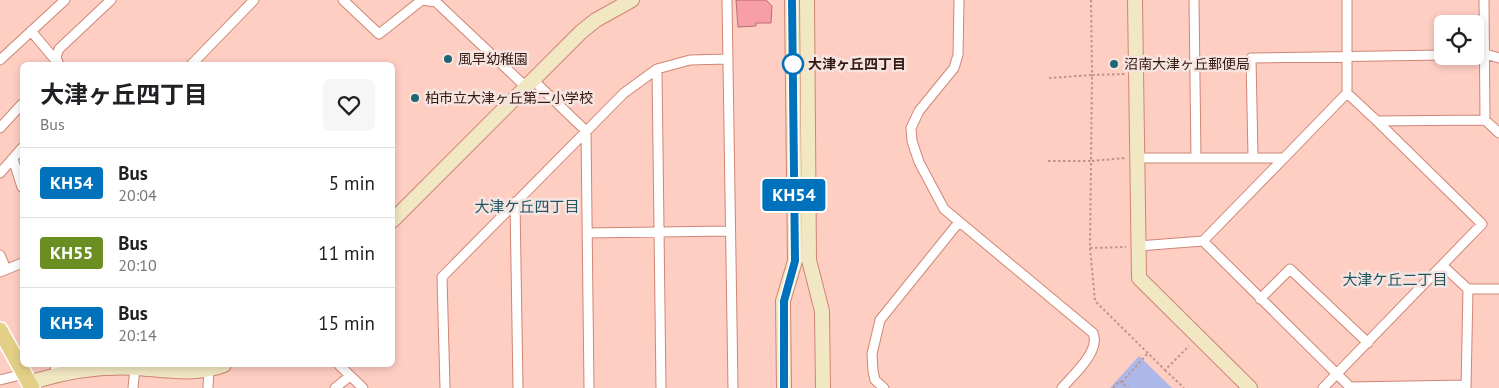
<!DOCTYPE html>
<html lang="en">
<head>
<meta charset="utf-8">
<style>
	:root { --surface:#fff; --page:#f6f6f6; --text:#202124; --muted:#757577; --line:#e0e0e0 }
	body { margin:0; font-family:"PT Sans","Noto Sans JP",sans-serif; background:var(--page); color:var(--text); height:100vh; display:flex; flex-direction:column; font-size:19px; white-space:nowrap }
	* { box-sizing:border-box; margin:0 }
	p { font-size:16px; color:var(--muted) }
	.icon { flex:none; width:28px; height:28px; fill:none; stroke:currentColor; stroke-width:2; stroke-linecap:round; stroke-linejoin:round }
	.map { position:relative; flex:1; overflow:hidden }
	.side { position:absolute; left:20px; top:62px; width:375px; height:305px; display:flex; flex-direction:column; background:var(--surface); border-radius:8px; box-shadow:0 2px 8px #0003 }
	.side>* { flex:none }
	.badge { padding:0 10px; border-radius:4px; font-size:18px; line-height:32px }
	.fabs { position:absolute; left:1434px; top:15px; display:grid; gap:10px }
	.fabs a { display:grid; place-items:center; width:50px; height:50px; border-radius:8px; background:var(--surface); box-shadow:0 2px 8px #0003; font-size:25px }
	.map>.badge { position:absolute; translate:-50% -50%; box-shadow:0 0 0 2px #fff }
	.round { display:grid; place-items:center; flex:none; width:52px; height:52px; border-radius:8px; background:var(--page) }
	.head { display:flex; align-items:center; justify-content:space-between; height:85px; padding:0 20px }
	h1 { font-size:24px; font-weight:700; line-height:38px }
	ul { padding:0; list-style:none }
	li { display:flex; align-items:center; gap:15px; height:70px; padding:0 20px; border-top:1px solid var(--line) }
	li div { flex:1 }
	li b { display:block; font-size:19px }
	li em { font-style:normal }
	li .badge { min-width:55px; font-weight:700; text-align:center }
	.map>svg:first-child { display:block }
	.green { fill:#abb8e9 }
	.building { fill:#f79ea7; stroke:#b86d75 }
	.lines { fill:none; stroke-linecap:round; stroke-linejoin:round }
	.street-casing { stroke:#cf8574; stroke-width:11 }
	.secondary-casing { stroke:#cf8574; stroke-width:16 }
	.primary-casing { stroke:#fff; stroke-width:18 }
	.path { stroke:#bf948b; stroke-width:2; stroke-dasharray:2.5 2.5; stroke-linecap:butt }
	.street { stroke:#fff; stroke-width:9 }
	.secondary { stroke:#f1e7c2; stroke-width:14 }
	.primary { stroke:#e3d086; stroke-width:15 }
	.line-casing { stroke:#fff; stroke-width:11 }
	.line { stroke:#0072bc; stroke-width:8 }
	.poi-dot { fill:#1e6674; stroke:#f5e4e0; stroke-width:2 }
	.stop-dot { fill:#fff; stroke:#0072bc; stroke-width:2.5 }
	.labels { text-anchor:middle; dominant-baseline:central; stroke-width:5; stroke-linejoin:round; paint-order:stroke }
	.poi-label { font-size:14px; fill:#351812; stroke:#f5e4e0; text-anchor:start }
	.stop-label { font-size:14px; font-weight:bold; fill:#351812; stroke:#f5e4e0; text-anchor:start }
	.neighbourhood-label { font-size:15px; fill:#1d5561; stroke:#f5e4e0 }
</style>
</head>
<body>
<div class="map">
<svg width="1499" height="388" viewBox="0 0 1499 388">
	<rect width="100%" height="100%" fill="#ffcec3"/>
	<path class="green" d="M1139,356L1172,388H1110Z"/>
	<path class="building" d="M736,0H766L772,6L771,23H756V26L738,27Z"/>
	<g class="lines">
		<defs>
			<path id="street" d="M343,0L379,34L422,0L436,2L526,87
				M727,0L733,388
				M959,0L958,55L954,68L919,111L911,128L912,141L919,162L944,209L1093,333C1101,351 1073,375 1062,388
				M1194,0L1196,157
				M1347,0V93
				M1484,0L1485,120
				M31,31L57,62
				M1475,54H1485L1499,58
				M0,60L65,0
				M59,65L56,57L59,49L111,0
				M191,65L254,0
				M657,69L661,388
				M533,80L586,131L589,388
				M0,128L22,104
				M1253,156L1251,58L1442,55
				M1137,158H1284L1347,93L1377,121L1485,120L1499,133
				M13,159L22,187
				M0,173L22,148
				M515,202L518,388
				M587,233L730,231
				M1203,241L1350,387L1466,385
				M1138,246L1203,241L1284,158
				M0,255L6,269
				M1442,265L1468,289H1499
				M0,272L22,263
				M1260,299L1290,269L1368,343
				M55,365L57,376
				M339,365L363,388
				M0,380L24,374
				M133,388L135,368
				M208,388L209,369
				M335,388L350,376
				M445,388L442,277L624,93L657,69L690,60L728,59
				M884,388L875,380L873,371L872,354L880,320L959,222
				M1323,388L1482,224L1377,121
				M1466,388L1468,289"/>
			<path id="secondary" d="M807,0L809,260L822,311L823,388
				M1135,0L1139,278L1250,388
				M392,221L581,32L596,20L632,0
				M29,383C63,372 101,366 136,368C165,370 196,376 224,365
				M784,388L783,301L795,261L792,0"/>
			<path id="primary" d="M0,330L32,388"/>
		</defs>
		<use href="#street" class="street-casing"/>
		<use href="#secondary" class="secondary-casing"/>
		<use href="#primary" class="primary-casing"/>
		<path class="path" d="M1091,0L1092,75L1125,74
			M1049,78L1092,75L1091,161L1126,158
			M1048,161H1091L1090,248L1126,247
			M1090,248L1095,301L1165,370L1189,346
			M1165,370L1184,388
			M1122,382L1148,353
			M1113,388L1120,381L1128,388"/>
		<use href="#street" class="street"/>
		<use href="#secondary" class="secondary"/>
		<use href="#primary" class="primary"/>
	</g>
	<g class="lines">
		<defs>
			<path id="line" d="M784,388V301L795,261L792,0"/>
		</defs>
		<use href="#line" class="line-casing"/>
		<use href="#line" class="line"/>
	</g>
	<g class="poi-dot">
		<circle cx="448" cy="59" r="5"/>
		<circle cx="1114" cy="64" r="5"/>
		<circle cx="415" cy="98" r="5"/>
	</g>
	<circle class="stop-dot" cx="793" cy="64" r="10"/>
	<g class="labels">
		<g class="poi-label">
			<text x="458" y="59">風早幼稚園</text>
			<text x="1124" y="64">沼南大津ヶ丘郵便局</text>
			<text x="425" y="98">柏市立大津ヶ丘第二小学校</text>
		</g>
		<g class="stop-label">
			<text x="808" y="64">大津ヶ丘四丁目</text>
		</g>
		<g class="neighbourhood-label">
			<text x="527" y="206">大津ケ丘四丁目</text>
			<text x="1395" y="279">大津ケ丘二丁目</text>
		</g>
	</g>
</svg>
<div class="fabs">
<a><svg class="icon" aria-label="locate" viewBox="0 0 24 24"><circle cx="12" cy="12" r="6"/><path d="M12 2v4M12 18v4M2 12h4M18 12h4"/></svg></a>
</div>
<b class="badge" style="left:794px;top:195px;background:#0072bc;color:#fff">KH54</b>
<section class="side">
<div class="head"><div><h1>大津ヶ丘四丁目</h1><p>Bus</p></div><a class="round"><svg class="icon" aria-label="heart" viewBox="0 0 24 24"><path d="M12 20l-8-8c-3-5 5-10 8-4 3-6 11-1 8 4z"/></svg></a></div>
<ul>
<li><span class="badge" style="background:#0072bc;color:#fff">KH54</span><div><b>Bus</b><p>20:04</p></div><em>5 min</em></li>
<li><span class="badge" style="background:#6b8e23;color:#fff">KH55</span><div><b>Bus</b><p>20:10</p></div><em>11 min</em></li>
<li><span class="badge" style="background:#0072bc;color:#fff">KH54</span><div><b>Bus</b><p>20:14</p></div><em>15 min</em></li>
</ul>
</section>
</div>
</body>
</html>
